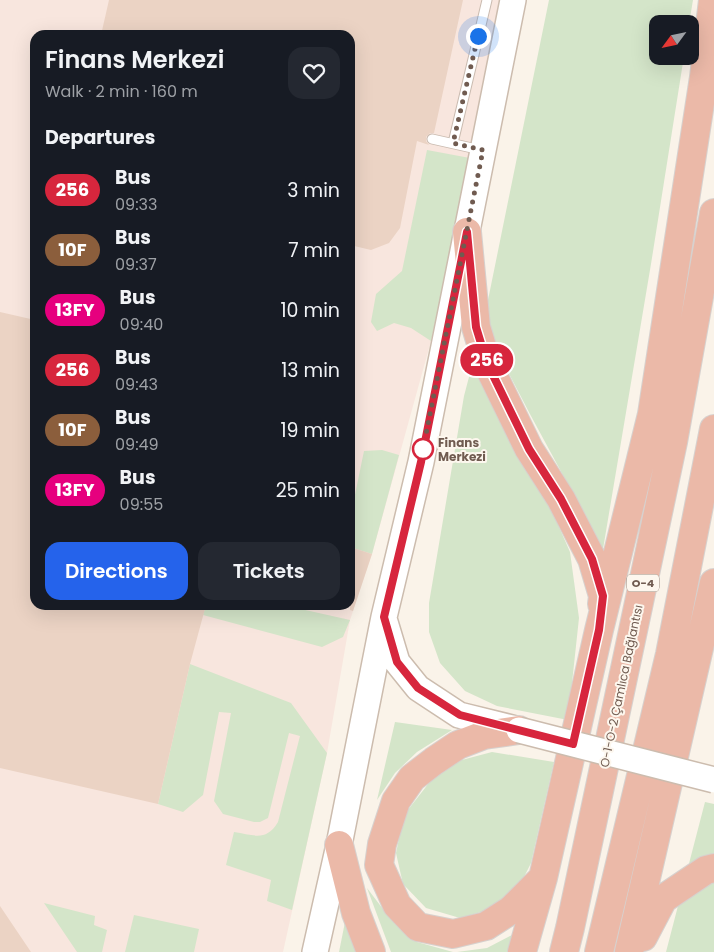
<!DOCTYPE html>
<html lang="en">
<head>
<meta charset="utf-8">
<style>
	:root { --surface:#171b24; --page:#242831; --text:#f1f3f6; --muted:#9ea1a6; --accent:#2563eb }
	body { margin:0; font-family:Poppins,sans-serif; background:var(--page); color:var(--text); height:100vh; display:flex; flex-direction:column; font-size:19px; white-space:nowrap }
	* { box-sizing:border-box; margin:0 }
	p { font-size:16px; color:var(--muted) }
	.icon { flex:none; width:28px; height:28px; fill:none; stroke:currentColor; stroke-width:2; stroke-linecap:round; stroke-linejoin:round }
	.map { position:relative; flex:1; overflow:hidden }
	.sheet { position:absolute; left:30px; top:30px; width:325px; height:580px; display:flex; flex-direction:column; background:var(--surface); border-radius:15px; box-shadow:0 5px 20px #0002 }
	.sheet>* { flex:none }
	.badge { padding:0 10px; border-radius:16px; font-size:18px; line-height:32px }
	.needle { width:32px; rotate:237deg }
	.tools { position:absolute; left:649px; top:15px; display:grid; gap:10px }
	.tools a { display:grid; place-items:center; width:50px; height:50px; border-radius:10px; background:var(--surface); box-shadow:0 5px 20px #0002; font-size:25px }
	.you { position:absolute; width:25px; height:25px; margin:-12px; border:4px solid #fff; border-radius:50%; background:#1a73e8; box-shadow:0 0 0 8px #1a73e833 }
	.map>.badge { position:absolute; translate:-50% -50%; box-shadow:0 0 0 2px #fff }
	h2 { padding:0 15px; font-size:19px; line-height:45px }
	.round { display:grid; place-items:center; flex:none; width:52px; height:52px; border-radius:15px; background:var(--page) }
	.headline { display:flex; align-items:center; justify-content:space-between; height:85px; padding:0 15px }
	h1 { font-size:24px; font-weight:600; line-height:38px }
	.action { display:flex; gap:10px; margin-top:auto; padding:10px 15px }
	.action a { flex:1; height:58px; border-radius:15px; background:var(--accent); color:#fff; font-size:20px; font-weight:600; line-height:58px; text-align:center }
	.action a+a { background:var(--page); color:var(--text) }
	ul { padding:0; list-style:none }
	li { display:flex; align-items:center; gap:15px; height:60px; padding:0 15px }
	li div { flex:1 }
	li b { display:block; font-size:19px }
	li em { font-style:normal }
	li .badge { min-width:55px; font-weight:700; text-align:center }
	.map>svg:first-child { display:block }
	.commercial { fill:#f8e6de; fill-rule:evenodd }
	.green { fill:#d4e5c9 }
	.building { fill:#ebd3c4 }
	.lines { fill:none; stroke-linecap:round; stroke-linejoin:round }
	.lane-casing { stroke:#cabbb0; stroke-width:11 }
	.secondary-casing { stroke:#ccbcae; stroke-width:28 }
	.highway-casing { stroke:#d7d1ce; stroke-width:30 }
	.lane { stroke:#fff; stroke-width:9 }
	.secondary { stroke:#fff; stroke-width:25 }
	.highway { stroke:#ebb9a8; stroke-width:28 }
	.secondary-bridge-casing { stroke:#ccbcae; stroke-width:28; stroke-linecap:butt }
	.secondary-bridge { stroke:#fff; stroke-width:25 }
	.line-casing { stroke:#fff; stroke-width:11 }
	.line { stroke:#d7263d; stroke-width:8 }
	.walk { stroke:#705b50; stroke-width:5; stroke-dasharray:0 9 }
	.stop-dot { fill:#fff; stroke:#d7263d; stroke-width:2.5 }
	.labels { text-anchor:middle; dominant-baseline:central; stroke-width:4; stroke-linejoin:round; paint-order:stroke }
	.shield { fill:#fdf7ee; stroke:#9a8a7f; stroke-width:1 }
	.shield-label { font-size:11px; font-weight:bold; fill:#705b50 }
	.stop-label { font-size:12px; font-weight:bold; fill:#705b50; stroke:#fdf7ee; text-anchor:start }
	.street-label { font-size:12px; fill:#705b50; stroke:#fdf7ee }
</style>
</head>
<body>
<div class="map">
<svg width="714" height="952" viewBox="0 0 714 952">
	<rect width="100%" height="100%" fill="#faf3e9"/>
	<path class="commercial" d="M0,0H502L431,341L372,554L350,620L327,753L283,952H0ZM35,35H350V605H35Z"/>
	<path class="green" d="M549,0H693L689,24H658V56H684L651,264L603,549L531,416L494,345L487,319V305Z
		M427,150L470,158L431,341L411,328L394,323L377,331L371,322L376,294L402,271Z
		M474,358L541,486L570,552L579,618L568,720L497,706L465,691L440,663L429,632V603L464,396Z
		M382,450L399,455L372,554L350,547V519L364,451Z
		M206,605H283L350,620L343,637L322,647L203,615Z
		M190,664L291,703L327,753L292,910L267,901L271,880L226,865L234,832C254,835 266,842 278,822L300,736L289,733L268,818L260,822H254L223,814L214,801L231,713L219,712L203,795L183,812L158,804Z
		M395,722L452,730L417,752L395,773L377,800Z
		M492,752L554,762L531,863L517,891L488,910L460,918L426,908L403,884L396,853L404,815L432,779L458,761Z
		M705,802L714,804V952H666Z
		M367,888L389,917L417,942L453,952H391Z
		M44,903L95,916L94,925L107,930L102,952H77Z
		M134,915L199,929L194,952H125Z
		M345,922L356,952H339Z
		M514,934L509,952H457L487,948Z"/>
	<path class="building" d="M109,0H463L434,133H430L426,137V141L429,145L417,141L400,228L389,243L371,250L350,245V35H101Z
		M0,312L35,320V605H206L190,664L158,804L0,768Z
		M350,547L372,554L353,611L350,610Z
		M0,906L31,952H0Z"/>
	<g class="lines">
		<defs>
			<path id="lane" d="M432,139L481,150
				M453,143L487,0"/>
			<path id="secondary" d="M385,622L397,662L418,688L459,715L516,729
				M315,952L339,845L384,617L421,462L513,0"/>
			<path id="highway" d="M467,232L476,327L487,363L529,449L561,499L592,559L603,596L602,604
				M519,730L484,735L458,745L434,761L412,778L396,801L382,844L379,865L397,905L418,927L453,934L486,926L511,910L542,879
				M339,845L356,913L371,952
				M643,937L663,899L706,870L714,868
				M522,952L543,878L599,630L652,414L704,77L713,0
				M564,952L570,928L673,442L714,213
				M599,952L670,654L714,429
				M629,952L714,583"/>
		</defs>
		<use href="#lane" class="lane-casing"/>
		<use href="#secondary" class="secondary-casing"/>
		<use href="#highway" class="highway-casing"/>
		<use href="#lane" class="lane"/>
		<use href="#secondary" class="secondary"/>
		<use href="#highway" class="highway"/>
		<defs>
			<path id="secondary-bridge" d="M519,730L714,780"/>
		</defs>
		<use href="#secondary-bridge" class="secondary-bridge-casing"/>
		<use href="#secondary-bridge" class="secondary-bridge"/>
	</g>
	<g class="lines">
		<defs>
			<path id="line" d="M467,232L476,327L487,363L529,449L561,499L592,559L603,596L599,630L573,744L460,715L418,688L397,662L384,617L421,462Z"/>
		</defs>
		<use href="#line" class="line-casing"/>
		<use href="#line" class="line"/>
		<path class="walk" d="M423,449L483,150L453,143L478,36"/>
	</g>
	<circle class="stop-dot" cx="423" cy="449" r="10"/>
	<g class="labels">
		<rect class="shield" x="627" y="574.5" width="32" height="17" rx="4"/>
		<g class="shield-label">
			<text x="643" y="583">O-4</text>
		</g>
		<g class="stop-label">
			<text x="438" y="442">Finans<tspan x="438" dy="14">Merkezi</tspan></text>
		</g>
		<g class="street-label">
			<text transform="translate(621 686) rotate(-78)">O-1-O-2 Çamlıca Bağlantısı</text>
		</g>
	</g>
</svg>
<div class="tools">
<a><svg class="needle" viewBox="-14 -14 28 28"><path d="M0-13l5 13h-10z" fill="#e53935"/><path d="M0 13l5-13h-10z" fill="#9ea1a6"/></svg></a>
</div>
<div class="you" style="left:478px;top:36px"></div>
<b class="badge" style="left:487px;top:360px;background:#d7263d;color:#fff">256</b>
<section class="sheet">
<div class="headline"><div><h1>Finans Merkezi</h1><p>Walk · 2 min · 160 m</p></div><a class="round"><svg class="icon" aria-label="heart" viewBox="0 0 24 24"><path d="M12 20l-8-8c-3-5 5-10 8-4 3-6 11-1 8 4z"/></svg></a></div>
<h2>Departures</h2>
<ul>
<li><span class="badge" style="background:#d7263d;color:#fff">256</span><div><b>Bus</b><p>09:33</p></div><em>3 min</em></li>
<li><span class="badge" style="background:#8b5e3c;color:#fff">10F</span><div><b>Bus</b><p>09:37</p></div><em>7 min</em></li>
<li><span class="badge" style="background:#e6007e;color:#fff">13FY</span><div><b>Bus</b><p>09:40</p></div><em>10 min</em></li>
<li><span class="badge" style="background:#d7263d;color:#fff">256</span><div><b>Bus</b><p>09:43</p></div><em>13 min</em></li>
<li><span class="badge" style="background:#8b5e3c;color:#fff">10F</span><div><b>Bus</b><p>09:49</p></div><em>19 min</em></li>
<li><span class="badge" style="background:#e6007e;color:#fff">13FY</span><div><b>Bus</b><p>09:55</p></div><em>25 min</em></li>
</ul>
<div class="action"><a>Directions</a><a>Tickets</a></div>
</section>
</div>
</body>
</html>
